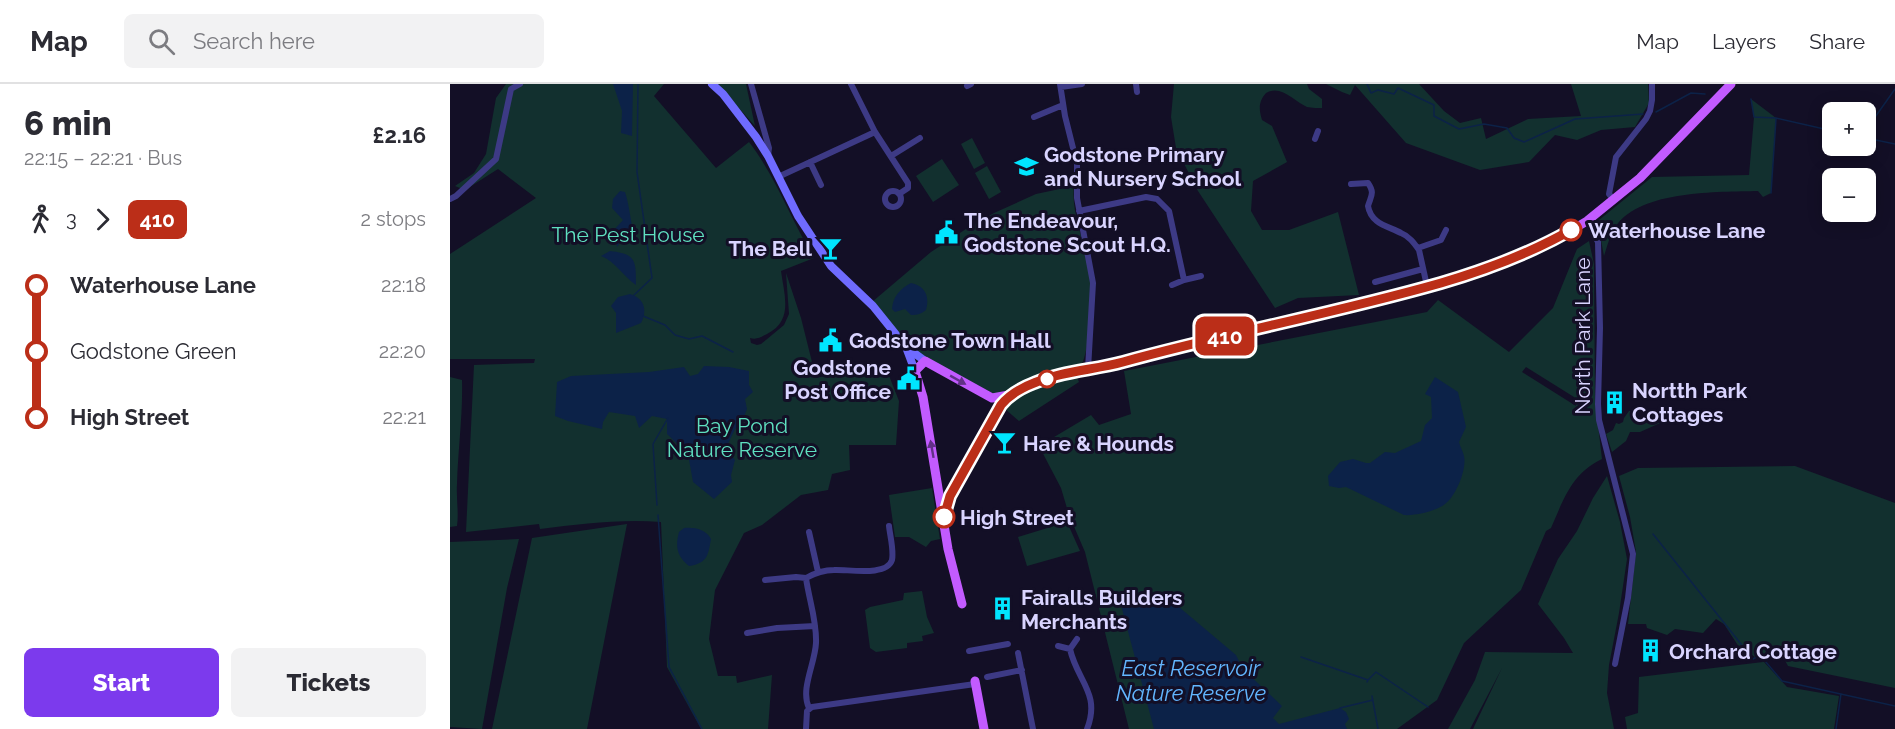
<!DOCTYPE html>
<html lang="en">
<head>
<meta charset="utf-8">
<style>
	:root { --surface:#fff; --page:#f2f2f3; --text:#2b2b33; --muted:#7c7c81; --line:#e1e1e2; --accent:#7c3aed }
	body { margin:0; font-family:Raleway,sans-serif; background:var(--page); color:var(--text); height:100vh; display:flex; flex-direction:column; font-size:22px; white-space:nowrap }
	* { box-sizing:border-box; margin:0 }
	p { font-size:20px; color:var(--muted) }
	.icon { flex:none; width:33px; height:33px; fill:none; stroke:currentColor; stroke-width:2; stroke-linecap:round; stroke-linejoin:round }
	.map { position:relative; flex:1; overflow:hidden }
	.details { display:flex; flex-direction:column; background:var(--surface); width:450px }
	.details>* { flex:none }
	.badge { padding:0 12px; border-radius:9px; font-size:21px; line-height:39px }
	.controls { position:absolute; left:1372px; top:18px; display:grid; gap:12px }
	.controls a { display:grid; place-items:center; width:54px; height:54px; border-radius:9px; background:var(--surface); box-shadow:0 3px 15px #0003; font-size:30px }
	.map>.badge { position:absolute; translate:-50% -50%; box-shadow:0 0 0 3px #fff }
	.legs { display:flex; align-items:center; gap:9px; height:66px; padding:0 24px; font-size:20px }
	.legs p { margin-inline-start:auto }
	.overview { display:flex; align-items:center; justify-content:space-between; height:102px; padding:0 24px }
	h1 { font-size:33px; font-weight:800; line-height:45px }
	.button { display:flex; gap:12px; margin-top:auto; padding:12px 24px }
	.button a { flex:1; height:69px; border-radius:9px; background:var(--accent); color:#fff; font-size:24px; font-weight:800; line-height:69px; text-align:center }
	.button a+a { background:var(--page); color:var(--text) }
	ul { padding:0 24px; list-style:none }
	li { display:flex; align-items:center; gap:21px; height:66px; font-size:22px }
	li i { display:grid; place-items:center; width:9px; height:100%; margin:0 8px; background:currentColor }
	li i::after { content:''; width:15px; height:15px; margin:-8px; border:4px solid; border-radius:50%; background:var(--surface) }
	li p { margin-inline-start:auto }
	li:first-child i { background:linear-gradient(#0000 50%,currentColor 0) }
	li:last-child i { background:linear-gradient(currentColor 50%,#0000 0) }
	header { display:flex; align-items:center; gap:36px; box-sizing:border-box; height:84px; padding:0 30px; background:var(--surface); border-bottom:2px solid var(--line) }
	header strong { font-size:28px }
	nav { display:flex; gap:33px; margin-inline-start:auto; font-size:21px }
	.search { width:420px; height:54px; background:var(--page); display:flex; align-items:center; gap:15px; box-sizing:border-box; padding:0 21px; border-radius:9px; color:var(--muted); font-size:22px }
	main { display:flex; flex:1; min-height:0 }
	.map>svg:first-child { display:block }
	.green { fill:#12302f; fill-rule:evenodd }
	.water { fill:#0c2248 }
	.lines { fill:none; stroke-linecap:round; stroke-linejoin:round }
	.stream { stroke:#0c2248; stroke-width:1.5 }
	.minor { stroke:#3d3a85; stroke-width:6 }
	.secondary { stroke:#6f6bff; stroke-width:8 }
	.primary { stroke:#c25bff; stroke-width:9 }
	.oneway { fill:#623188 }
	.line-1-casing { stroke:#fff; stroke-width:14 }
	.line-1 { stroke:#bb2e18; stroke-width:9 }
	.stop-1-dot { fill:#fff; stroke:#bb2e18; stroke-width:3 }
	.labels { text-anchor:middle; dominant-baseline:central; stroke-width:6; stroke-linejoin:round; paint-order:stroke }
	.poi-label { font-size:21px; font-weight:bold; fill:#d9d4ff; stroke:#130f26; text-anchor:start }
	.stop-label { font-size:21px; font-weight:bold; fill:#d9d4ff; stroke:#130f26; text-anchor:start }
	.park-label { font-size:21px; fill:#5fe0c0; stroke:#130f26 }
	.street-label { font-size:21px; fill:#d9d4ff; stroke:#130f26 }
	.water-label { font-size:22px; font-style:italic; fill:#62b6ff; stroke:#130f26 }
</style>
</head>
<body>
<header>
<strong>Map</strong>
<div class="search"><svg class="icon" aria-label="search" viewBox="0 0 24 24"><circle cx="10" cy="10" r="6"/><path d="M15 15l6 6"/></svg>Search here</div>
<nav><a>Map</a><a>Layers</a><a>Share</a></nav>
</header>
<main>
<section class="details">
<div class="overview"><div><h1>6 min</h1><p>22:15 – 22:21 · Bus</p></div><b>£2.16</b></div>
<div class="legs"><svg class="icon" aria-label="walk" viewBox="0 0 24 24"><circle cx="13" cy="4" r="2"/><path d="M13 8l-2 6 4 7M11 14l-3 7M7 12l3-4h3l4 4"/></svg>3<svg class="icon" aria-label="forward" viewBox="0 0 24 24"><path d="M9 5l7 7-7 7"/></svg><b class="badge" style="background:#bb2e18;color:#fff">410</b><p>2 stops</p></div>
<ul>
<li><i style="color:#bb2e18"></i><b>Waterhouse Lane</b><p>22:18</p></li>
<li><i style="color:#bb2e18"></i><span>Godstone Green</span><p>22:20</p></li>
<li><i style="color:#bb2e18"></i><b>High Street</b><p>22:21</p></li>
</ul>
<div class="button"><a>Start</a><a>Tickets</a></div>
</section>
<div class="map">
<svg width="1445" height="645" viewBox="0 0 1445 645">
	<rect width="100%" height="100%" fill="#130f26"/>
	<path class="green" d="M56,0H214L204,12L266,84L299,58C326,93 341,136 364,174L331,187C334,210 344,237 317,250C311,253 307,256 300,254L301,259L307,261L311,260L334,241L339,230L336,189L351,234L366,294L434,279L449,317L446,361H399L400,386L382,390L378,406L351,411L312,441L294,449L265,506L259,555L268,592H286L287,599L322,591L318,645H251L217,583L211,438C170,435 131,440 90,445L89,440L16,448L24,281L84,279L85,275H0V170L86,114L48,85L15,106L5,102L24,89L36,70L46,14Z
		M267,0H296L305,42Z
		M724,0H857L859,5L872,15V24C868,24 862,24 857,23C845,18 831,0 816,9C808,18 809,26 812,36L822,42L837,78L803,97L801,127L812,146H839L888,128L909,211L848,214L825,224L748,107L726,64L721,33Z
		M876,0H969L994,27L1010,39L1031,34L1036,55L1078,35L1131,32L1121,0H1198L1199,19L1185,43L1151,46L1127,56L1105,51L1079,78L1030,86L956,59L905,1L900,11L892,8Z
		M1301,15L1326,34L1321,109L1313,113L1308,107C1268,108 1191,106 1166,142C1160,150 1157,163 1154,172L1149,146V136L1202,93L1299,91L1304,33Z
		M522,54L535,79L524,85L511,60Z
		M492,75L509,101L483,118L466,92Z
		M537,82L551,108L539,115L525,89Z
		M624,102C621,127 633,154 638,179C643,200 641,261 632,280L623,284L589,293L546,311L466,268L422,218L481,168L516,145L544,129L586,110Z
		M1139,157L1144,180L1145,315L1152,375C1121,390 1114,415 1101,444L1096,447L1071,506L1014,559L987,616L947,645H679L635,468L619,431L611,404L589,362L641,331L649,341L681,330L674,287L977,228L988,216L1059,268L1103,224L1127,165ZM1076,283L1124,313L1126,322L1072,288Z
		M626,291L629,298L569,337L554,324C574,303 599,298 626,291Z
		M0,293L12,296C13,330 8,365 7,400C6,414 9,428 7,442L0,443Z
		M1179,327H1182L1183,333L1189,337L1194,333L1216,331L1217,336L1190,348H1180L1176,357L1162,368L1156,350L1163,346L1166,339L1169,340L1173,338L1174,334Z
		M1345,382L1445,419V604L1338,582L1332,571L1314,578L1337,603L1389,612L1384,645H1177L1175,633L1188,629L1189,593L1313,578L1289,563L1274,540L1266,535L1253,549L1225,545L1217,551L1197,544L1196,540H1178L1186,468L1180,433L1169,392L1188,384Z
		M1157,392L1170,438L1177,475L1169,529L1159,581L1157,609L1164,645H1023L1052,584L1020,645H998L1025,596L1035,568L1123,569L1114,554L1088,520L1108,475L1127,447L1143,414Z
		M482,404L490,455L481,457L476,463L459,453H445L439,411Z
		M617,438L630,467L577,482L568,453Z
		M177,440L137,645H42L82,454Z
		M69,455L57,504L32,645L0,643V458Z
		M472,507L477,533L484,549L472,552L473,557L457,559V564L426,568L420,564L415,526L420,523L453,516L454,509Z"/>
	<path class="water" d="M163,0H183L182,52L171,49L172,27Z
		M170,107L175,108C179,120 180,133 183,146L173,154L167,163L164,146L173,136L162,124L163,115Z
		M160,167C186,170 186,176 186,201C173,192 166,178 151,172Z
		M461,199C475,202 480,212 476,226C471,230 468,231 461,231L455,225L445,228L442,225C443,212 450,205 461,199Z
		M180,210C194,214 198,226 191,239L166,249V229L161,222L168,213Z
		M254,282L279,283L299,287V301L303,308L295,315L297,325L291,340L285,345L276,364L285,376L281,391L282,398L264,415L243,398L238,370L217,350V335L202,332L189,344L185,332L159,328L153,338L152,345L118,337L105,332L107,298L121,292L199,288L234,283L240,292L248,290Z
		M985,293L1008,308L1016,343L1009,358C1010,363 1013,367 1014,372C1017,385 1006,412 995,420C986,427 965,432 954,431L896,403L889,404L879,402L878,392L890,378L903,375L916,379H920L935,368L945,369L971,357L975,341L982,334L981,313L975,310Z
		M234,444C244,443 256,445 261,455C258,471 258,479 239,482C227,472 225,463 229,448Z
		M691,507L706,509L729,523L786,571L793,585L832,622L823,634L829,640L890,624L896,628L899,635L895,640L897,645H704L671,521Z"/>
	<g class="lines">
		<path class="stream" d="M917,0L921,9L928,6L944,10L948,4L984,21V32L1009,45L1034,40L1057,44L1064,54L1074,58L1125,35L1193,30
			M1301,15L1304,33L1326,34L1383,47
			M1206,28L1241,9L1255,10
			M1416,46L1445,5
			M1416,54L1445,60
			M1321,109L1326,35
			M184,211L202,194L187,88L188,0
			M193,232L215,241L225,251L239,255L252,252L283,268
			M207,421L203,360L218,334
			M208,431L219,583L252,645
			M1203,450L1303,575L1310,571L1332,597L1445,622
			M851,573L918,596L917,598
			M918,596L926,588L978,623
			M922,612L928,645
			M890,624L923,616
			M1386,645L1391,610"/>
		<path class="minor" d="M301,0L319,64L318,72
			M401,0L425,48L458,99V104L449,110
			M610,0L615,32L627,80V114L643,199L638,285
			M686,0L687,8
			M517,2L521,0
			M611,3L632,0
			M584,33L613,21
			M865,55L868,47
			M441,72L470,54
			M360,78L371,101
			M328,93L425,48
			M901,100L918,99C925,109 921,112 918,122C921,140 938,142 951,149C959,152 964,159 969,166L977,202
			M435 115a8 8 0 1 1 16 0a8 8 0 1 1-16 0Z
			M0,115L6,112L46,75L61,5L70,0
			M1164,116L1159,110L1166,73L1196,35L1200,27L1202,16V0
			M629,127L696,113L707,115L719,127L734,196L722,201
			M1137,137L1148,158L1150,244L1148,320L1149,336L1183,470L1178,514L1165,580
			M968,164L991,156L996,146
			M734,196L751,192
			M925,198L973,185
			M359,448L368,488
			M315,496L346,493L356,494
			M297,549L327,544L365,542
			M627,555L620,565C627,597 651,609 637,645
			M608,562L620,565
			M519,567L558,560
			M568,569L583,645
			M537,593L572,586
			M359,624C350,605 365,580 366,559C367,537 359,516 356,494C365,489 374,486 384,486C397,485 437,493 442,476C444,466 440,452 439,442
			M356,645L357,627L362,623L525,600"/>
		<path class="secondary" d="M262,0L273,10L306,53L318,72L348,132L381,182L423,222L456,263L475,277
			M456,263L465,287"/>
		<path class="primary" d="M494,430L498,416L525,366L559,311
			M512,520L498,465L473,313L465,287L475,277L542,314L559,311L585,298L606,292L669,279L992,198L1065,173L1105,156L1137,137L1190,94L1281,0
			M525,597L534,645"/>
	</g>
	<defs><path id="oneway-solid" d="M-6-.8H1V-3.2L6.5 0L1 3.2V.8H-6Z" transform="scale(1.5)"/></defs>
	<g class="oneway">
		<use href="#oneway-solid" transform="translate(508 296) rotate(29)"/>
		<use href="#oneway-solid" transform="translate(482 365) rotate(-100)"/>
	</g>
	<g class="lines">
		<defs>
			<path id="line-1" d="M494,433L500,412L551,321C560,310 571,304 584,299C612,287 644,286 673,278C778,249 886,229 991,199C1035,186 1081,169 1121,146"/>
		</defs>
		<use href="#line-1" class="line-1-casing"/>
		<use href="#line-1" class="line-1"/>
	</g>
	<defs>
		<symbol id="school-bare" viewBox="-9 -9 18 18"><path d="M0-5L7-2L0 1L-7-2ZM-4 1L0 2.5L4 1V4Q0 6-4 4Z" fill="#00e5ff" stroke="#130f26" stroke-width="2.5" paint-order="stroke"/></symbol>
		<symbol id="civic-bare" viewBox="-9 -9 18 18"><path d="M-.6-6.5H3V-4.5H.6V-3L4-1V1h2V6H-6V1h2V-1L-.6-3ZM-1.2 2.5V6h2.4V2.5Z" fill="#00e5ff" stroke="#130f26" stroke-width="2.5" paint-order="stroke"/></symbol>
		<symbol id="bar-bare" viewBox="-9 -9 18 18"><path d="M-6-5H6L.8 .8V4.5H3.5V6h-7V4.5H-.8V.8Z" fill="#00e5ff" stroke="#130f26" stroke-width="2.5" paint-order="stroke"/></symbol>
		<symbol id="building-bare" viewBox="-9 -9 18 18"><path d="M-4-6H4V6H1V3H-1V6H-4ZM-2.5-4.3h1.7v1.8h-1.7ZM.8-4.3h1.7v1.8H.8ZM-2.5-1h1.7V.8h-1.7ZM.8-1h1.7V.8H.8Z" fill="#00e5ff" stroke="#130f26" stroke-width="2.5" paint-order="stroke"/></symbol>
	</defs>
	<g fill-rule="evenodd">
		<use href="#school-bare" x="560" y="66" width="33" height="33"/>
		<use href="#civic-bare" x="480" y="132" width="33" height="33"/>
		<use href="#bar-bare" x="364" y="148" width="33" height="33"/>
		<use href="#civic-bare" x="364" y="240" width="33" height="33"/>
		<use href="#civic-bare" x="442" y="278" width="33" height="33"/>
		<use href="#building-bare" x="1148" y="302" width="33" height="33"/>
		<use href="#bar-bare" x="538" y="342" width="33" height="33"/>
		<use href="#building-bare" x="536" y="508" width="33" height="33"/>
		<use href="#building-bare" x="1184" y="550" width="33" height="33"/>
	</g>
	<g class="stop-1-dot">
		<circle cx="1121" cy="146" r="10"/>
		<circle cx="597" cy="295" r="8"/>
		<circle cx="494" cy="433" r="10"/>
	</g>
	<g class="labels">
		<g class="poi-label">
			<text x="594" y="70">Godstone Primary<tspan x="594" dy="24">and Nursery School</tspan></text>
			<text x="514" y="136">The Endeavour,<tspan x="514" dy="24">Godstone Scout H.Q.</tspan></text>
			<text x="362" y="164" text-anchor="end">The Bell</text>
			<text x="399" y="256">Godstone Town Hall</text>
			<text x="441" y="283" text-anchor="end">Godstone<tspan x="441" dy="24">Post Office</tspan></text>
			<text x="1182" y="306">Nortth Park<tspan x="1182" dy="24">Cottages</tspan></text>
			<text x="573" y="359">Hare &amp; Hounds</text>
			<text x="571" y="513">Fairalls Builders<tspan x="571" dy="24">Merchants</tspan></text>
			<text x="1219" y="567">Orchard Cottage</text>
		</g>
		<g class="stop-label">
			<text x="1138" y="146">Waterhouse Lane</text>
			<text x="510" y="433">High Street</text>
		</g>
		<g class="park-label">
			<text x="178" y="150">The Pest House</text>
			<text x="292" y="341">Bay Pond<tspan x="292" dy="24">Nature Reserve</tspan></text>
		</g>
		<g class="street-label">
			<text transform="translate(1132 252) rotate(-90)">North Park Lane</text>
		</g>
		<g class="water-label">
			<text x="741" y="584">East Reservoir<tspan x="741" dy="25">Nature Reserve</tspan></text>
		</g>
	</g>
</svg>
<div class="controls">
<a>+</a>
<a>−</a>
</div>
<b class="badge" style="left:775px;top:252px;background:#bb2e18;color:#fff">410</b>
</div>
</main>
</body>
</html>
